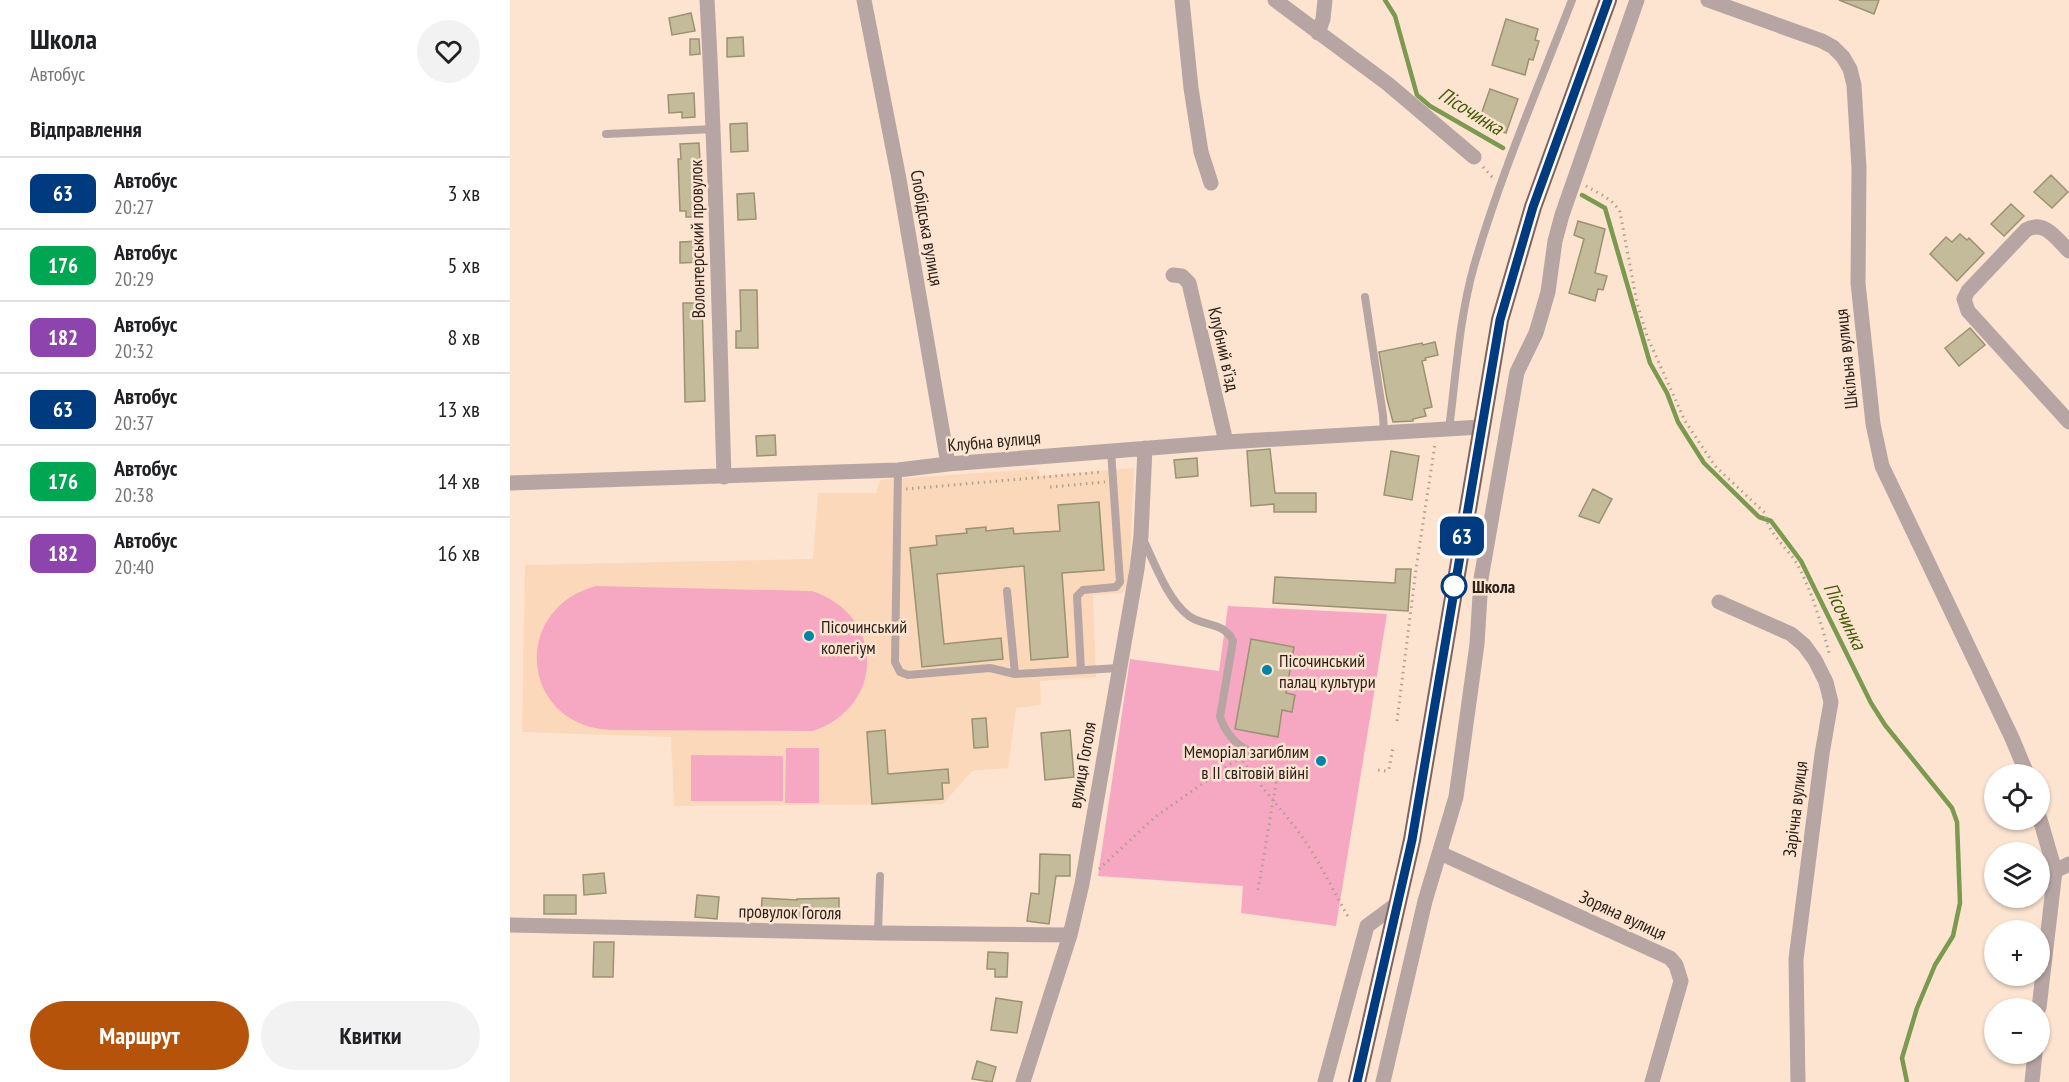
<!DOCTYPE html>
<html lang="uk">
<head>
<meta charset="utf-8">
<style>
	:root { --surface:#fff; --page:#f2f2f2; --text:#202124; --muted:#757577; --line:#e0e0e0; --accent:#b45309 }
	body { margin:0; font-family:"PT Sans Narrow",sans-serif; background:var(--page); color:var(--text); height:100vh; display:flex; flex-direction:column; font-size:22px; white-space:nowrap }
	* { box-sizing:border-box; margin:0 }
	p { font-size:20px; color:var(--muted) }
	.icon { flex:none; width:33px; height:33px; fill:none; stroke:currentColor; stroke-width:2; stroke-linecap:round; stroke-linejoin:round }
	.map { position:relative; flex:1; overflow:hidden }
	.side { display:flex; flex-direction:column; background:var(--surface); width:510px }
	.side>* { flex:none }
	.badge { padding:0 12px; border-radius:9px; font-size:21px; line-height:39px }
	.tools { position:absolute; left:1474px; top:764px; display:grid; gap:12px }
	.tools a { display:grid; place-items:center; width:66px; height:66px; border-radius:50%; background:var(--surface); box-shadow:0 2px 4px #0004; font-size:30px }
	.map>.badge { position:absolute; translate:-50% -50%; box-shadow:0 0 0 3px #fff }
	h2 { padding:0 30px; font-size:22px; line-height:54px }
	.round { display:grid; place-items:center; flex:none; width:63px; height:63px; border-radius:32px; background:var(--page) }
	.head { display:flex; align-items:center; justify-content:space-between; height:102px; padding:0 30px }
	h1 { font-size:28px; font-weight:600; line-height:45px }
	.cta { display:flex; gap:12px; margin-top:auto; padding:12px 30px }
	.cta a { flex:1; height:69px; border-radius:36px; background:var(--accent); color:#fff; font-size:24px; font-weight:600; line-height:69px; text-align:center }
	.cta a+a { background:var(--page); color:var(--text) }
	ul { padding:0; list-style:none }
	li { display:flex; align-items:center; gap:18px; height:72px; padding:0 30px; border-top:2px solid var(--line) }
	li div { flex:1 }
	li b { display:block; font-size:22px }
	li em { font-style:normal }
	li .badge { min-width:66px; font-weight:700; text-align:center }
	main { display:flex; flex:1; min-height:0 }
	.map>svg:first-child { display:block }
	.built { fill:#fcd8ba }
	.green { fill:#f6a8c3 }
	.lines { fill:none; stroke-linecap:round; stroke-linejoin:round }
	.stream { stroke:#7c9950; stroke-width:4.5 }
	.building { fill:#c4bb9a; stroke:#9b9272; stroke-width:1.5 }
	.path { stroke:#b29f8f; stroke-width:3; stroke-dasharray:1.5 4.5; stroke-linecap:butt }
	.service { stroke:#b6a5a2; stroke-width:8 }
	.minor { stroke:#b6a5a2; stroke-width:15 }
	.trunk { stroke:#82625c; stroke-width:18 }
	.line-casing { stroke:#fff; stroke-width:14 }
	.line { stroke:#003b80; stroke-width:9 }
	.stop-dot { fill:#fff; stroke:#003b80; stroke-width:3 }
	.poi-dot { fill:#0085a7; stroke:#fce4d1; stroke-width:2 }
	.labels { text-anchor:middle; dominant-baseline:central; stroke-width:5; stroke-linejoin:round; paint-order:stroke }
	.street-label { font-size:18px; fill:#2c2219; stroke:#fce4d1 }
	.stop-label { font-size:18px; font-weight:bold; fill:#2c2219; stroke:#fce4d1; text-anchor:start }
	.poi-label { font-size:18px; fill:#2c2219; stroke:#fce4d1; text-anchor:start }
	.water-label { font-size:20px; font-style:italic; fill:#435d09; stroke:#fce4d1 }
</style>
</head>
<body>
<main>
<section class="side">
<div class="head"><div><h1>Школа</h1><p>Автобус</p></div><a class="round"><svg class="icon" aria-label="heart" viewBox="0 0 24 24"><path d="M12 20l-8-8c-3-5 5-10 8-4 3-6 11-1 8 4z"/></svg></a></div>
<h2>Відправлення</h2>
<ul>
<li><span class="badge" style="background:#003b80;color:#fff">63</span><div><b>Автобус</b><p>20:27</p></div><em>3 хв</em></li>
<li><span class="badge" style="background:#00a651;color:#fff">176</span><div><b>Автобус</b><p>20:29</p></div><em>5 хв</em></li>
<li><span class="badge" style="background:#8e44ad;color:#fff">182</span><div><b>Автобус</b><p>20:32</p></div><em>8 хв</em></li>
<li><span class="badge" style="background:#003b80;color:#fff">63</span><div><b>Автобус</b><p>20:37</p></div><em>13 хв</em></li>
<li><span class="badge" style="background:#00a651;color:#fff">176</span><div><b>Автобус</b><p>20:38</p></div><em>14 хв</em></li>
<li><span class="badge" style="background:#8e44ad;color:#fff">182</span><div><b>Автобус</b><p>20:40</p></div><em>16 хв</em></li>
</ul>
<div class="cta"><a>Маршрут</a><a>Квитки</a></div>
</section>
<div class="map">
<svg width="1559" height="1082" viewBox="0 0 1559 1082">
	<rect width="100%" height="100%" fill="#fce4d1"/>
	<path class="built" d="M624,468L619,582L612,593L583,595L586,677L530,681L531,705L506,708L498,768L462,771L433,804L164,806L161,737L12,732L15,565L303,559L308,493H366L370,480L527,469L530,476Z"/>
	<path class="green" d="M86,586L302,591C375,615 376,706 303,731L101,730C10,726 0,609 86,586Z
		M718,606L877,614L826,926L731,913L733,886L588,876L620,659L709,671Z
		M276,748H309V803H275Z
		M181,755L273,756V801H181Z"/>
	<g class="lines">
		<path class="stream" d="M875,0L885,16L907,95L920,106L993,148
			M1072,195L1095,208L1140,363L1157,393L1168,422L1194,463L1249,517L1261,521L1291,561L1361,703L1375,725L1442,808L1447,822L1450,903L1443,936L1425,965L1407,1008L1392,1058L1397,1082"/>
	</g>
	<path class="building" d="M1329,0H1369L1364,14Z
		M181,13L185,31L162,35L159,18Z
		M996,19L1028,29L1025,40L1029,41L1023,60L1019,59L1015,75L982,65Z
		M233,37L234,56L217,57V38Z
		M180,39H189L190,54L180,55Z
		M980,89L1008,99L996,133L968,123Z
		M184,93L185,117L172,118V112L159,113L158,95Z
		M237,123L238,151L221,152L220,124Z
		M189,143L193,210H188V217H176V211H170L168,159H171L170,144Z
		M1541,175L1558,192L1542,208L1524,192Z
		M244,193L246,219L228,220L227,194Z
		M1501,204L1514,216L1494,236L1481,224Z
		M1068,221L1095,229L1085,273L1097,276L1093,290L1088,289L1085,301L1059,293L1074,239L1064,235Z
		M1450,234L1457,240L1459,238L1474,253L1447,281L1420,254L1436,237L1442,242Z
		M192,241V262L170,263V242Z
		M230,290H247L248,348H226V331H231Z
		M173,303H192L195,401L175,402Z
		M1460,328L1475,345L1449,366L1435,348Z
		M925,342L928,355L915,358L916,360L912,361L922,407L914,409L916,416L903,419V421L883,422L877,399L869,352L912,343L913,345Z
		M265,435L266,455L247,456L246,436Z
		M760,449L765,493H806V512H764V504L741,506L737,451Z
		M881,451L909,456L902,500L874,495Z
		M687,458L688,476L666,478L664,460Z
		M1083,489L1102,499L1089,523L1069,516Z
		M589,502L594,570L552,573L558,657L521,660L514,566L427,574L434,644L491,638L493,659L412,667L400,548L427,545L426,536L457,533L456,529L476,527V531L503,528L504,534L550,531L548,505Z
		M886,569H901L898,611L763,603L765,577L885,583Z
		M741,639L784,647L776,693L785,695L782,712L772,710L768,737L725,729Z
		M476,718L478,747L464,748L462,719Z
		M375,730L378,774L438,769L439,783H432L433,799L362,804L357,732Z
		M560,730L564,777L535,780L531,733Z
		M530,854L560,855V876H546L539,924L517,921L521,893L529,894Z
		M94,873L96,893L74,895L73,875Z
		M34,895H66V914H34Z
		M187,895L209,897L207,919L185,917Z
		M252,898L287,900V899L329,898V917H251Z
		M84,942H104L103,977H83Z
		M478,952L498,953L497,977H485V969H477Z
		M486,998L512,1002L507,1033L481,1030Z
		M467,1061L486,1067L482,1082L462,1079Z"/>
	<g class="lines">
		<path class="path" d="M973,167L983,178
			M1076,186C1088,193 1103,199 1110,212L1127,303L1137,336L1175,421L1205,466L1255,513C1258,534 1277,547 1287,564C1301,589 1312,625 1319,653
			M540,487L595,482
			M396,489L593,472
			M887,721L906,569L925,444
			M733,761C752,790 776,813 795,841C812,866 824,893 839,918
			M868,770L876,771L879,769L883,747
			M589,869L645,817L729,758
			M748,890L768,772"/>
		<path class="service" d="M96,134L205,129
			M855,297L873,415L874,433
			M939,429C946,375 949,319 964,266C990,176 1028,88 1062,0
			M388,470L385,662L390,672L398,675L480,668L505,674L609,668
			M633,539C644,562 658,601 679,616C694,627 715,622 723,641L710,717C715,731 725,744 739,751C746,754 756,754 764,755
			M497,591L505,674
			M571,670L567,596L573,590L606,587L610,582L601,451
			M368,933L370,876"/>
		<path class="minor" d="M197,0C206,159 209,318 214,477
			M354,0L389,179L438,464
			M672,0L681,88L691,152L701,183
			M765,0L878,84L964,157
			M1198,0L1312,41L1323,47L1333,57L1340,69L1344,85L1349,168L1348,283L1363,424L1372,466L1502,738L1517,774
			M808,33L813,19L815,0
			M1559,251C1547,239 1534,219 1516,230L1458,291L1454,299L1458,311L1559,422
			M663,275L672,276L679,283L716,442
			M0,483L388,470L438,464L716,442L971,427
			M1209,602L1281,634L1294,645L1305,660L1316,682L1321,702L1312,754L1286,959L1288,1082
			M930,853L1160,958L1166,965L1171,981L1142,1082
			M1545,871L1559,864
			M0,925L368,933L560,935
			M1529,1008L1545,871L1530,819
			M513,1082L560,935L572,884L627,569L631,536L635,448
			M815,1082L857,926L888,903
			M873,1082L915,901L946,797L967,644L971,579L1007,372L1026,333L1038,292L1045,241L1052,215L1127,0
			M1522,1082L1525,1053"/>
		<path class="trunk" d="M847,1082L902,840L990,320L1023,207L1098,0"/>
	</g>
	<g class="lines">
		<defs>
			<path id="line" d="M847,1082L902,840L990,320L1023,207L1098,0"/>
		</defs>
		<use href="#line" class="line-casing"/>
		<use href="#line" class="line"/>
	</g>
	<circle class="stop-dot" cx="944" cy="586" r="12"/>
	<g class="poi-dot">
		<circle cx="299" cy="636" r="6"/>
		<circle cx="757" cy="670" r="6"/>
		<circle cx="811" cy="761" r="6"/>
	</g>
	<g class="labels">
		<g class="street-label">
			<text transform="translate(417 228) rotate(80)">Слобідська вулиця</text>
			<text transform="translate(187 239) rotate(-91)">Волонтерський провулок</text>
			<text transform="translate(714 349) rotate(77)">Клубний в’їзд</text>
			<text transform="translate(1336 359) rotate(-96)">Шкільна вулиця</text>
			<text transform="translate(484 441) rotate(-5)">Клубна вулиця</text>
			<text transform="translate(572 765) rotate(-80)">вулиця Гоголя</text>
			<text transform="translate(1285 809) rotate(-83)">Зарічна вулиця</text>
			<text transform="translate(280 912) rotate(1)">провулок Гоголя</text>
			<text transform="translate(1113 915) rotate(25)">Зоряна вулиця</text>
		</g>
		<g class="stop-label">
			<text x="962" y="586">Школа</text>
		</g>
		<g class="poi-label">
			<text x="311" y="626">Пісочинський<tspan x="311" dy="21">колегіум</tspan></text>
			<text x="769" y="660">Пісочинський<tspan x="769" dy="21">палац культури</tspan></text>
			<text x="799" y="751" text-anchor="end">Меморіал загиблим<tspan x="799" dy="21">в II світовій війні</tspan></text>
		</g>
		<g class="water-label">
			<text transform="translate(961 111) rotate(32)">Пісочинка</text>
			<text transform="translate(1335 616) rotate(64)">Пісочинка</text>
		</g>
	</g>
</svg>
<div class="tools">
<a><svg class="icon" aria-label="locate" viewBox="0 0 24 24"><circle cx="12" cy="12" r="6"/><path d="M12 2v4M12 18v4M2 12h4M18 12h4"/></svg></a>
<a><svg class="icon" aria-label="layers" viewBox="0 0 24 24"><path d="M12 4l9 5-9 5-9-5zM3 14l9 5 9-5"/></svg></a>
<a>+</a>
<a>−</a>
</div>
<b class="badge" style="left:952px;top:536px;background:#003b80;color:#fff">63</b>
</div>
</main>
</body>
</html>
